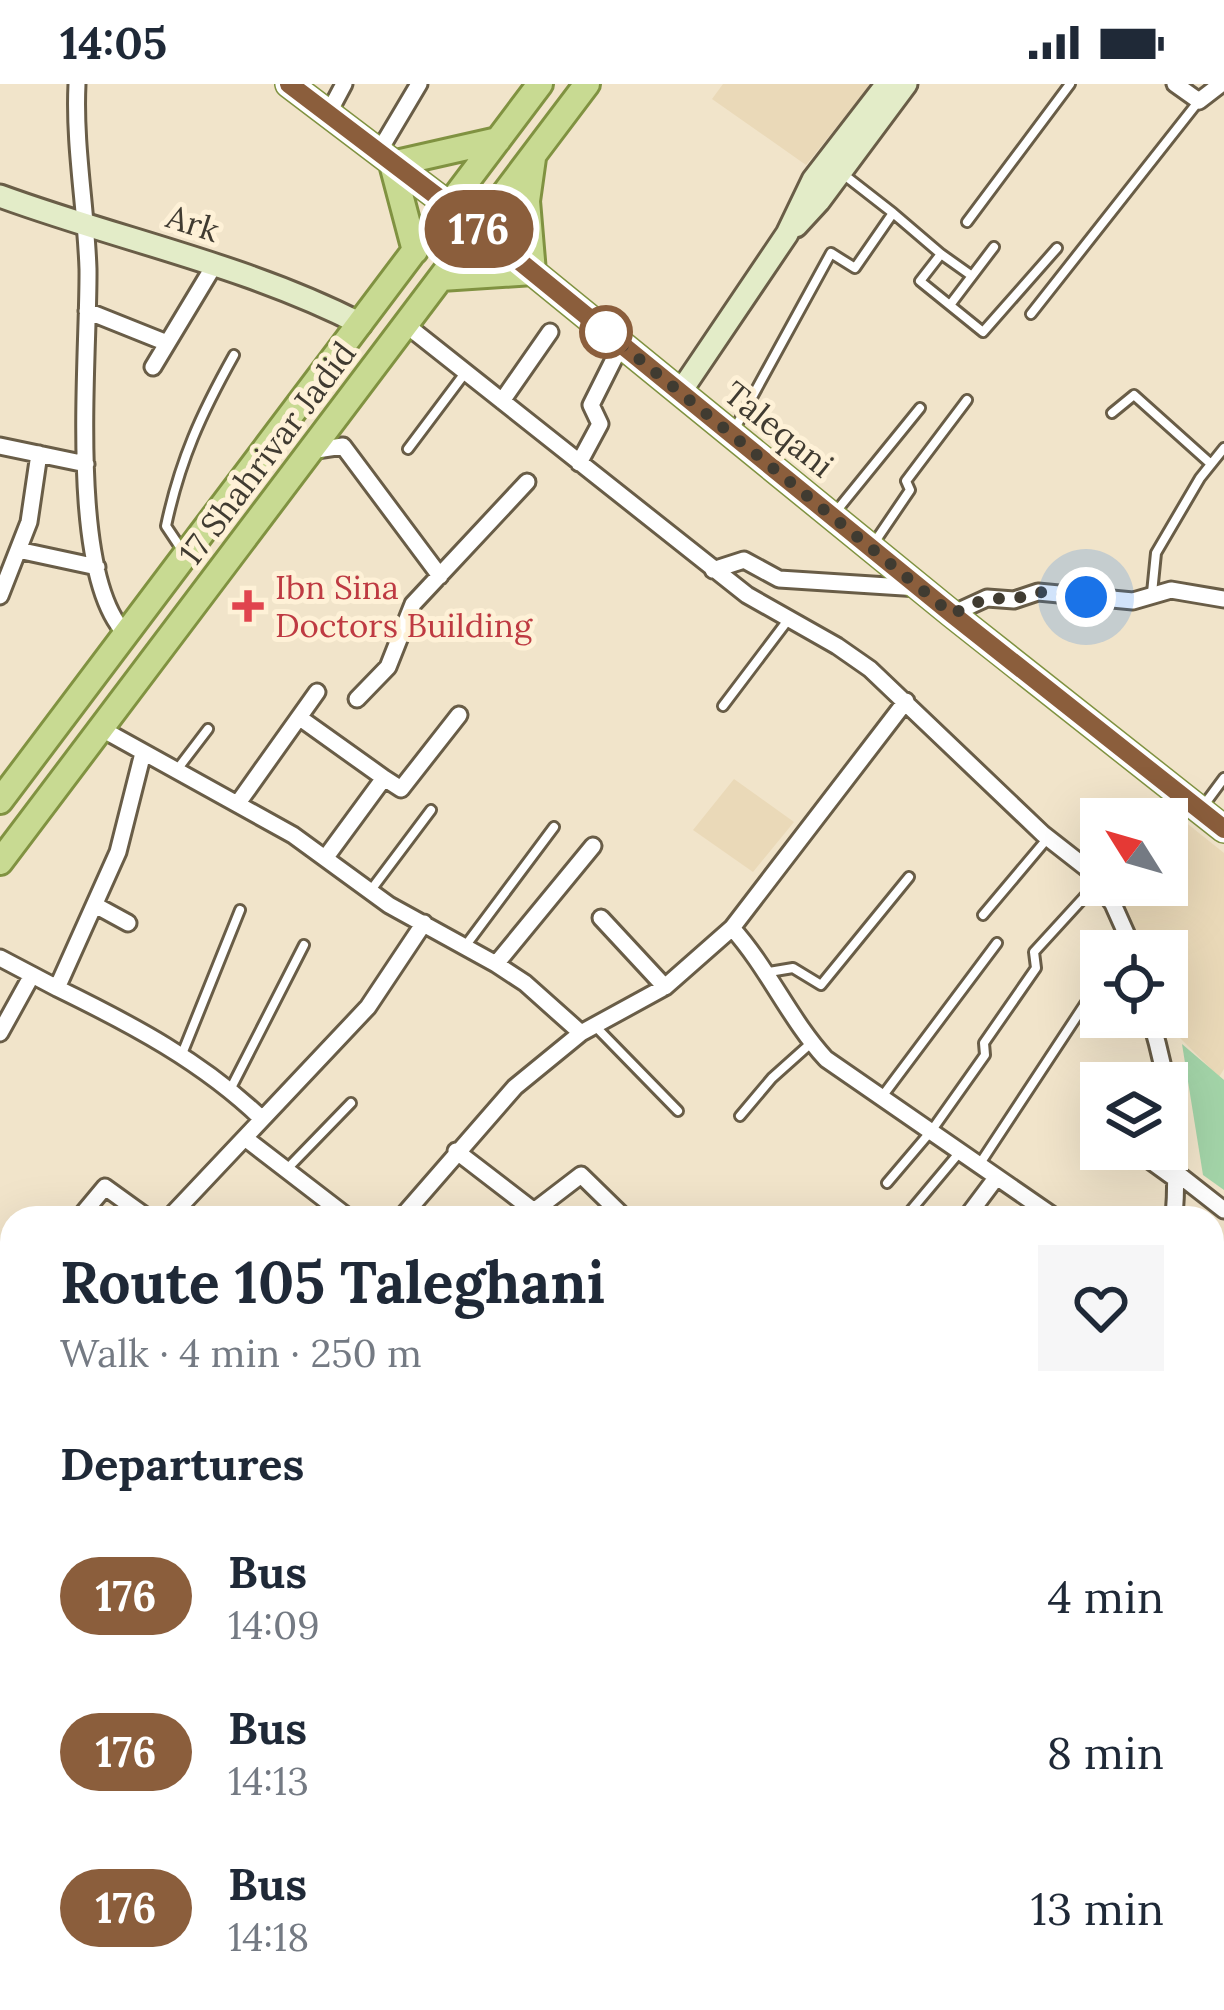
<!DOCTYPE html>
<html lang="en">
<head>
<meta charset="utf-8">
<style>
	:root { --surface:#fff; --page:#f6f6f7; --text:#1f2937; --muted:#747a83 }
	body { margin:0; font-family:Lora,serif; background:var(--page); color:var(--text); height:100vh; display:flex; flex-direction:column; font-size:45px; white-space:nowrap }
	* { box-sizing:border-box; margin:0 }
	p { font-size:39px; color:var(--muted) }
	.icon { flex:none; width:66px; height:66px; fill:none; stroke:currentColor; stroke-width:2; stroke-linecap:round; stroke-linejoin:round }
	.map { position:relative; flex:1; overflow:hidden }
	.sheet { position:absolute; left:0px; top:1122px; width:1224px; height:804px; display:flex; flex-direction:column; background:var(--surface); border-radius:36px 36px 0 0; box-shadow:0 12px 48px #0002 }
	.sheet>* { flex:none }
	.badge { padding:0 24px; border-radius:39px; font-size:42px; line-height:78px }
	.needle { width:78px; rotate:307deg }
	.controls { position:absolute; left:1080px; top:714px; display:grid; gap:24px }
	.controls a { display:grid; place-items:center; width:108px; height:108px; border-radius:0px; background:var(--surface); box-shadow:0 12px 48px #0002; font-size:60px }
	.you { position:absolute; width:60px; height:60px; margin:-30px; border:9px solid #fff; border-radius:50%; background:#1a73e8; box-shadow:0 0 0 18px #1a73e833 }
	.map>.badge { position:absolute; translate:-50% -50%; box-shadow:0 0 0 6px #fff }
	h2 { padding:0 60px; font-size:45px; line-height:108px }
	.round { display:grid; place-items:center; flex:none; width:126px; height:126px; border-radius:0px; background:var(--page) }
	.summary { display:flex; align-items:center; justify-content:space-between; height:204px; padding:0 60px }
	h1 { font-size:57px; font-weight:700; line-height:90px }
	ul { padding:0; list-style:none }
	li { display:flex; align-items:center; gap:36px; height:156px; padding:0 60px }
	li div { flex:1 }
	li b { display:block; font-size:45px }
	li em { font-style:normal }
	li .badge { min-width:132px; font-weight:700; text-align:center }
	.status { display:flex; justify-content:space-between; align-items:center; height:84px; padding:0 60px; background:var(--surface); direction:ltr }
	.status svg { height:33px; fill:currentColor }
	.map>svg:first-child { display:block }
	.built { fill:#ead9b8 }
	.green { fill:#a3d4a8 }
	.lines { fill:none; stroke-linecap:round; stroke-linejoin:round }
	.lane-casing { stroke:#695d47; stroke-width:14 }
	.street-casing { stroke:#695d47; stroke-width:21 }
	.secondary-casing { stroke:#695d47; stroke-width:27 }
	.primary-casing { stroke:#809241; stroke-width:30 }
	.lane { stroke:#fff; stroke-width:8 }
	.street { stroke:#fff; stroke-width:15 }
	.secondary { stroke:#e3ecc8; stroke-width:21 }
	.primary { stroke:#c8da92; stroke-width:24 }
	.line-casing { stroke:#fff; stroke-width:27 }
	.line { stroke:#8b5e3c; stroke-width:18 }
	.walk { stroke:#403b31; stroke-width:12; stroke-dasharray:0 21.6 }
	.stop-dot { fill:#fff; stroke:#8b5e3c; stroke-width:6 }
	.health-dot { fill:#e0444e; stroke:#fef1d7; stroke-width:4.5 }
	.labels { text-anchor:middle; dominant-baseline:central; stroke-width:10; stroke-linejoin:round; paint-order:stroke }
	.street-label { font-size:33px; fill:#403b31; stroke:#fef1d7 }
	.health-label { font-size:33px; fill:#be3a42; stroke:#fef1d7; text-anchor:start }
</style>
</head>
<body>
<div class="status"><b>14:05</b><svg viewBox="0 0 49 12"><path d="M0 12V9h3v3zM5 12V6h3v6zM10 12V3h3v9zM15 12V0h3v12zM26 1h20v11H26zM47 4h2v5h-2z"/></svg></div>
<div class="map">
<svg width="1224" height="1926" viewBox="0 0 1224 1926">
	<rect width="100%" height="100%" fill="#f1e4ca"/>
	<path class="built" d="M723,0H871L806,81L712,15Z
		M734,695L794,738L753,788L693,746Z
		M1184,737L1224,769V985L1219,993L1162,936L1161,933H1167V867H1143L1125,823L1140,801H1167V762Z"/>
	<path class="green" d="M1182,960L1224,996V1106L1203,1091Z"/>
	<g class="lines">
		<defs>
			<path id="lane" d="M893,129L941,170L920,197L983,248L1057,164
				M967,138L1070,0
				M941,170L972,192
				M950,221L994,163
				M1031,230L1198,18
				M1112,329L1134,311L1211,380
				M733,348L831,169L855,184L893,129L843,90
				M408,365L465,289
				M834,430L920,324
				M872,462L910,406L906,397L967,316
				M184,469L166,442C180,376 201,330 234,271
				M1152,509L1156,469L1200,394L1224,364
				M723,622L788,536
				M176,687L208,645
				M1204,721L1224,694
				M371,806L431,726
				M983,831L1047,755
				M466,861L554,743
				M769,888L793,884L821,901L909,793
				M596,943L678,1027
				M182,970L240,826
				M231,1004L304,861
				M881,1014L997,859
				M740,1032L772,994L810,960
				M979,1081L1085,920L1101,909
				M285,1087L351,1019
				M887,1099L932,1046L985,971L984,959L1036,884L1034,868L1098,798
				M907,1131L959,1069
				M10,1296L12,1298
				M0,1496L12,1484
				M118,1914L138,1926
				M276,1926L283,1914
				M507,1926L517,1914"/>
			<path id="street" d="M77,0C74,62 86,123 88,185C89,271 67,488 125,549
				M1175,0L1199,17L1221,0
				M328,30L344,0
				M378,69L419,0
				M87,227L167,259
				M405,240L747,511L837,562L870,585L1043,750L1089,786L1113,820L1134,867
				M153,283L215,180
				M502,317L550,248
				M0,362L86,380
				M310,367L343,362L440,492
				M579,379L600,340L591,321L621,261
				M18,466L97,483
				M713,486L744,476L779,495L919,504
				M0,512L29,438L39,370
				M952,530L987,514L1014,516L1038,508L1133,517L1171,506L1224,515
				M357,615L388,583L413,520L527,398
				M300,634L384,694
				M100,644L293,751L389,821L496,880L525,899L581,949
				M238,719L317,608
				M1161,735L1179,708
				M326,773L384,694L401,705L459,631
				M95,821L128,839
				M601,834L665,903
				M732,844C768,884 790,936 826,975L1056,1134
				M0,874L57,904L118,768L143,669
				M496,880L593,762
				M57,904C131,940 203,978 262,1035
				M1150,933C1170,1001 1180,1063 1174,1134
				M0,949L32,891
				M245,1054L349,1134
				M1134,1065L1177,1096
				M456,1067L534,1127L581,1091L625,1134
				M1178,1090L1224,1126
				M80,1133L105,1103L148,1134
				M169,1134L368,923L424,839
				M401,1134L515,1003L581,949L665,903L732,844L906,617
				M966,1134L996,1094
				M0,1216L12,1201
				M1212,1252L1224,1261
				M0,1421L12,1406
				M1212,1780L1224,1768
				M1212,1832L1224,1850
				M980,1914L990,1926
				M1144,1914L1158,1926"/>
			<path id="secondary" d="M0,112C120,156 246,181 361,240
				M796,142L819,117L906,0
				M681,307L787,150L813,96L887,0
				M2,1926L12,1907"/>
			<path id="primary" d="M289,0L480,145L952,530L1224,745
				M415,167L392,80L498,56
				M441,194L533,188L527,117L533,74
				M0,717L540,0
				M0,778L587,0
				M1212,1400H1224
				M1212,1424L1224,1423
				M0,1565L12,1576
				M424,1914L439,1926
				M712,1926L721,1914"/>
		</defs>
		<use href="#lane" class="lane-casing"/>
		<use href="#street" class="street-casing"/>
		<use href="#secondary" class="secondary-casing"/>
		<use href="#primary" class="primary-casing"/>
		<use href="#lane" class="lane"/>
		<use href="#street" class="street"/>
		<use href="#secondary" class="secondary"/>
		<use href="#primary" class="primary"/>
	</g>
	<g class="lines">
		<defs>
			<path id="line" d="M289,0L480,145L952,530L1224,745"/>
		</defs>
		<use href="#line" class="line-casing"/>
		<use href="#line" class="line"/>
		<path class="walk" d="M606,248L952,530L987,514L1014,515L1038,508L1086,513"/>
	</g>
	<circle class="stop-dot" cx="606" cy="248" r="24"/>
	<path class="health-dot" d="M242 504h12v12h12v12h-12v12h-12v-12h-12v-12h12z"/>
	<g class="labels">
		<g class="street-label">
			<text transform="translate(193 139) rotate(18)">Ark</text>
			<text transform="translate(779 345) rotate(39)">Taleqani</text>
			<text transform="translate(267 369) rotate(-53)">17 Shahrivar Jadid</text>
		</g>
		<g class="health-label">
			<text x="275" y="503">Ibn Sina<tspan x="275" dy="38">Doctors Building</tspan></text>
		</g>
	</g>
</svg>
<div class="controls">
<a><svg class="needle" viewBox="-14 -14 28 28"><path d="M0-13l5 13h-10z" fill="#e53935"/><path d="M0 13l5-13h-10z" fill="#747a83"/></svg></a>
<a><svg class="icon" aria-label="locate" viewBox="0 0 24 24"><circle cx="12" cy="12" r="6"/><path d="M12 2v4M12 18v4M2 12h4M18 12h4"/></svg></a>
<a><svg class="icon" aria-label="layers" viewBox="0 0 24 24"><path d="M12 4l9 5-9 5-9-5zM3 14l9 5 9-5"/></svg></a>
</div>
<div class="you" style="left:1086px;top:513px"></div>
<b class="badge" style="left:479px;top:145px;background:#8b5e3c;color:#fff">176</b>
<section class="sheet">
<div class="summary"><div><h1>Route 105 Taleghani</h1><p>Walk · 4 min · 250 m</p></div><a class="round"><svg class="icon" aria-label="heart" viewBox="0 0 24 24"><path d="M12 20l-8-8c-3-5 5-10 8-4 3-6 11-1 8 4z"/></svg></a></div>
<h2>Departures</h2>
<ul>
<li><span class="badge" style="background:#8b5e3c;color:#fff">176</span><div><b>Bus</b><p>14:09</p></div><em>4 min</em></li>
<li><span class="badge" style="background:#8b5e3c;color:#fff">176</span><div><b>Bus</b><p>14:13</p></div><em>8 min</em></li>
<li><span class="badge" style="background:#8b5e3c;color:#fff">176</span><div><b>Bus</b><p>14:18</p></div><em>13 min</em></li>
</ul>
</section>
</div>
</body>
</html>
